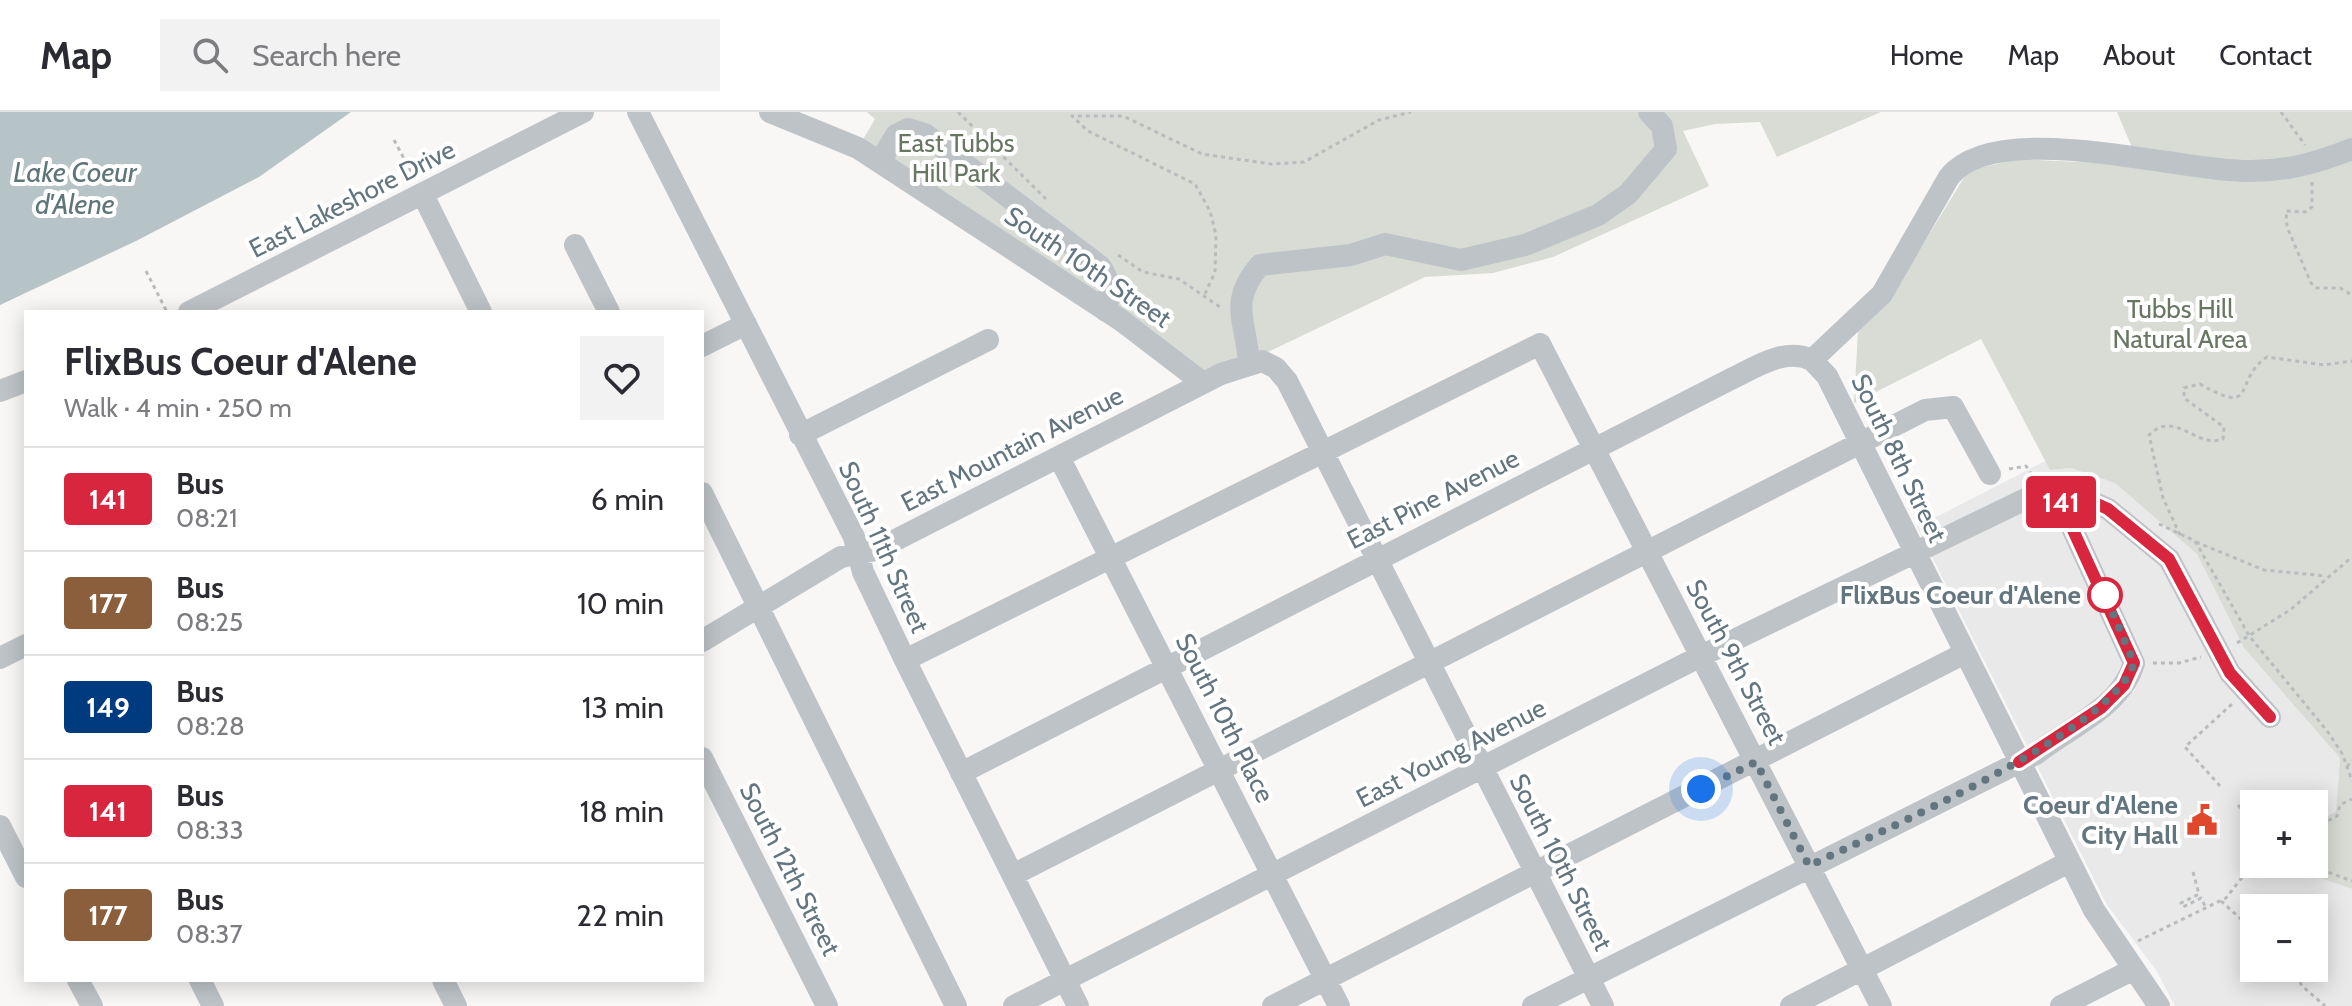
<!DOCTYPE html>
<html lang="en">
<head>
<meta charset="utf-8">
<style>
	:root { --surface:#fff; --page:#f2f2f3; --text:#2b2b33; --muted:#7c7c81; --line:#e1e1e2 }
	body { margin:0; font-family:Cabin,sans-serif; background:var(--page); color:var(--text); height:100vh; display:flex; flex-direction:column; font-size:30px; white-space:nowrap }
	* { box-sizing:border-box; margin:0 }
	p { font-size:26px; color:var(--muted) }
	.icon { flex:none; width:44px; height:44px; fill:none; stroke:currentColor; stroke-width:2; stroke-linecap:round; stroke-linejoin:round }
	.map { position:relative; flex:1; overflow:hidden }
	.drawer { position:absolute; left:24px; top:198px; width:680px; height:672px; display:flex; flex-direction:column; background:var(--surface); border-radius:0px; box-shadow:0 4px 20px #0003 }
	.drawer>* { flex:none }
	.badge { padding:0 16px; border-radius:6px; font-size:28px; line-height:52px }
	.fabs { position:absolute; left:2240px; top:678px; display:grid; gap:16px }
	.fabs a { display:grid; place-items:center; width:88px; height:88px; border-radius:0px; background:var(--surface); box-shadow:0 4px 20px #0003; font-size:40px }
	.you { position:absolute; width:40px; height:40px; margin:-20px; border:6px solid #fff; border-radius:50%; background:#1a73e8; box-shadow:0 0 0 12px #1a73e833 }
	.map>.badge { position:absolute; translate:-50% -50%; box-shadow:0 0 0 4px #fff }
	.round { display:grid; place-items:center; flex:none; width:84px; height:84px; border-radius:0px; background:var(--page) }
	.summary { display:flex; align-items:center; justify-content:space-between; height:136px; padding:0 40px }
	h1 { font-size:38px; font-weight:700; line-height:60px }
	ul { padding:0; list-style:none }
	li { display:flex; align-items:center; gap:24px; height:104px; padding:0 40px; border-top:2px solid var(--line) }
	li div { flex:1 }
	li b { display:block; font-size:30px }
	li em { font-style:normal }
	li .badge { min-width:88px; font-weight:700; text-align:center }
	header { display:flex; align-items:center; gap:48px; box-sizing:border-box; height:112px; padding:0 40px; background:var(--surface); border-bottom:2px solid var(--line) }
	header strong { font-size:38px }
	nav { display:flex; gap:44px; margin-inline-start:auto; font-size:28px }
	.search { width:560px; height:72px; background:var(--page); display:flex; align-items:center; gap:20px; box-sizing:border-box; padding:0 28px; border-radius:0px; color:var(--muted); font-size:30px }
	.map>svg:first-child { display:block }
	.built { fill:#e8e9e8; fill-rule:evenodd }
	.green { fill:#d8dcd4 }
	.water { fill:#b6c4c7 }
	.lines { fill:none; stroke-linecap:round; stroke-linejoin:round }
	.path { stroke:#b9bcbf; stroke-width:3; stroke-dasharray:4 4; stroke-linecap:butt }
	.minor { stroke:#bec3c7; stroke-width:22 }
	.line-casing { stroke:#fff; stroke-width:18 }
	.line { stroke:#d7263d; stroke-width:12 }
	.walk { stroke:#63757f; stroke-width:8; stroke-dasharray:0 14.4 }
	.stop-dot { fill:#fff; stroke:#d7263d; stroke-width:4 }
	.labels { text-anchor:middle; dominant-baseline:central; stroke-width:8; stroke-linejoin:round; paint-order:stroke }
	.park-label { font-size:26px; fill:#677762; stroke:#fff }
	.street-label { font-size:26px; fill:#63757f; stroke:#fff }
	.stop-label { font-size:26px; font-weight:bold; fill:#63757f; stroke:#fff; text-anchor:end }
	.poi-label { font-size:26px; font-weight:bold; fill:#63757f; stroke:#fff; text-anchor:end }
	.water-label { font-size:28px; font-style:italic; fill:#5e757a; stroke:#fff }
</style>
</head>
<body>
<header>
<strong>Map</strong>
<div class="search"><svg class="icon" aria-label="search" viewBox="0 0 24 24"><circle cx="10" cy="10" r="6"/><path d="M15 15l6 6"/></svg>Search here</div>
<nav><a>Home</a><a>Map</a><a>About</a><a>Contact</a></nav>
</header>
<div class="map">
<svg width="2352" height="894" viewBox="0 0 2352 894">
	<rect width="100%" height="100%" fill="#f8f7f5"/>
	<path class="built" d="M2045,349L2051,358L2071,356L2115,371L2197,442L2244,536L2340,646L2336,699L2314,713V692H2254V752H2295V757L2352,777V894H2175L2156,858L2107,793L1917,415ZM2254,796H2314V856H2254Z"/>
	<path class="green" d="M867,0H1881L1777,45L1760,10L1715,12L1683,19L1709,74L1553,145L1493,161L1425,165L1203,271L858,36L875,7Z
		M2117,0H2352V777L2295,757V752H2314V713L2336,699L2340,646L2244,536L2197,442L2115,371L2071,356L2050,358L1981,227L1854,291L1858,219L1919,139L1968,59L2017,47L2119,52L2136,45Z"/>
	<path class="water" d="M0,0H351L259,65L136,129L0,193Z"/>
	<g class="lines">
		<path class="path" d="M958,0L1046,87
			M2281,0L2305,33
			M394,28L414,65
			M2312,70V95L2305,100L2286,99L2287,115L2311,171L2317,176H2340L2352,183
			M1118,143L1143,160L1179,167L1223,197
			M146,159L167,200
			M1205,182L1215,160L1216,123L1210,99L1195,72L1088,19L1072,4H1123L1202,42L1271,52L1304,50L1379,8L1411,0
			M2009,357L2026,354L2032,363
			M2159,412L2195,429L2250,525L2328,620L2343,643L2352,669
			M2180,423L2163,386L2149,323C2175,297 2196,337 2223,327L2224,315L2184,286V276L2200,272C2259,306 2232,268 2267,245L2324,253L2352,249
			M2196,430L2264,458L2326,464
			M2237,531L2290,498L2352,445
			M2153,551H2179L2201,545
			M2347,655L2352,648
			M2220,674L2185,635L2232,592
			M2238,693L2254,712
			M2314,716L2337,704L2340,693L2352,687
			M2306,752L2352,769
			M2193,760L2199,782L2181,791L2183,795L2201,786L2206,796
			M2221,789L2254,819
			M2138,829L2226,786L2254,750
			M2292,856L2302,874L2325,894"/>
		<path class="minor" d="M638,0L854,425L863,460L905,548L1078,894
			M770,0L858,36L1122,209L1203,271
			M880,50L896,23L908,17L925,22L1100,154C1111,170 1111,180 1106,199
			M423,83L481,200
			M575,133L609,200
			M189,200L583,0
			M702,234L746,212
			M1812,248L1827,264L2094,798L2159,894
			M1249,251C1246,208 1228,190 1260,153L1351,143L1385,132L1461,148L1525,133L1598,103L1628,82L1666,37L1662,14L1649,0
			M0,279L26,269
			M800,323L988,228
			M1059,345L1339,894
			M702,381L956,894
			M702,529L841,445L876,438L1221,262L1262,249L1276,256L1287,269L1603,894
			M0,546L26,533
			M905,548L1540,232L1881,894
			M702,646L827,894
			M961,661L1731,267C1756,255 1784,235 1812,248L1882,182L1949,65C1996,5 2178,59 2245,59C2284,60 2317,51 2352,37
			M0,714L26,765
			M1013,763L1925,298L1953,295L1990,362
			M78,868L92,894
			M200,868L213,894
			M443,868L456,894
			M1014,894L1701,544L2032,384L2056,381L2086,387L2108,397L2169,447L2230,561L2270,605
			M1273,894L1965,541
			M1533,894L2036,642C2069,615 2121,596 2134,551L2056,381
			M1791,894L2069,750
			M2061,894L2132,858"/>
	</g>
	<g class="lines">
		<defs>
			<path id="line" d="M2019,650L2101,596L2124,573L2134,551L2056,381L2086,387L2108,397L2169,447L2230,561L2270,605"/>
		</defs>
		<use href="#line" class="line-casing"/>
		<use href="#line" class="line"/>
		<path class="walk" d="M1701,677L1756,650L1809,754C1878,720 2114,619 2134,551L2105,483"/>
	</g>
	<defs>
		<symbol id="civic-bare" viewBox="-9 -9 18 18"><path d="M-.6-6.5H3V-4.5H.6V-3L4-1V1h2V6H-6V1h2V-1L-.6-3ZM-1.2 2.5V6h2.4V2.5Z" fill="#e0482d" stroke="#fff" stroke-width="2.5" paint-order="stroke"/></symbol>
	</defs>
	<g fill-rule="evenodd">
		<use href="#civic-bare" x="2180" y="686" width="44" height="44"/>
	</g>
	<circle class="stop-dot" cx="2105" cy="483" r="16"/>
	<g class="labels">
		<g class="park-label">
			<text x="956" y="31">East Tubbs<tspan x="956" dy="30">Hill Park</tspan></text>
			<text x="2180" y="197">Tubbs Hill<tspan x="2180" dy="30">Natural Area</tspan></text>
		</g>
		<g class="street-label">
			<text transform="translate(352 87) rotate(-27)">East Lakeshore Drive</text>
			<text transform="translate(1088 155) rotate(34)">South 10th Street</text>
			<text transform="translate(1012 337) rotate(-27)">East Mountain Avenue</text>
			<text transform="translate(1899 346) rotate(64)">South 8th Street</text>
			<text transform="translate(1433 387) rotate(-27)">East Pine Avenue</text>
			<text transform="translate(884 435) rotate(66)">South 11th Street</text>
			<text transform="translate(1736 550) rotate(62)">South 9th Street</text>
			<text transform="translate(1225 606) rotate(63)">South 10th Place</text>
			<text transform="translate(1451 641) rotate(-27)">East Young Avenue</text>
			<text transform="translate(1561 750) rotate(63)">South 10th Street</text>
			<text transform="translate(790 757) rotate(63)">South 12th Street</text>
		</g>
		<g class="stop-label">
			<text x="2081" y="483">FlixBus Coeur d'Alene</text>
		</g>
		<g class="poi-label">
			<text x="2178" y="693">Coeur d'Alene<tspan x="2178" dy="30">City Hall</tspan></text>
		</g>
		<g class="water-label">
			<text x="75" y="60">Lake Coeur<tspan x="75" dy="32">d'Alene</tspan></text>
		</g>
	</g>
</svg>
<div class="fabs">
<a>+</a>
<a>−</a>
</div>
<div class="you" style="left:1701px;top:677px"></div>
<b class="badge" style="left:2061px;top:390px;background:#d7263d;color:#fff">141</b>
<section class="drawer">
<div class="summary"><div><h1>FlixBus Coeur d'Alene</h1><p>Walk · 4 min · 250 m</p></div><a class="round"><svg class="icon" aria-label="heart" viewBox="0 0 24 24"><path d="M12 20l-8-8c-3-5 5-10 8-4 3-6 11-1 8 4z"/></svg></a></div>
<ul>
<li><span class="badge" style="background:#d7263d;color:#fff">141</span><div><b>Bus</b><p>08:21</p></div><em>6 min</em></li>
<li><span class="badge" style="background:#8b5e3c;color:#fff">177</span><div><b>Bus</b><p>08:25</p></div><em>10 min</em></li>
<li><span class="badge" style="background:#003b80;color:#fff">149</span><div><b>Bus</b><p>08:28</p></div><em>13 min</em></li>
<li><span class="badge" style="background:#d7263d;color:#fff">141</span><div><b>Bus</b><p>08:33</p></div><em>18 min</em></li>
<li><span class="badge" style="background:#8b5e3c;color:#fff">177</span><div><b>Bus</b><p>08:37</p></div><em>22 min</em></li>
</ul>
</section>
</div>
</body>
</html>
